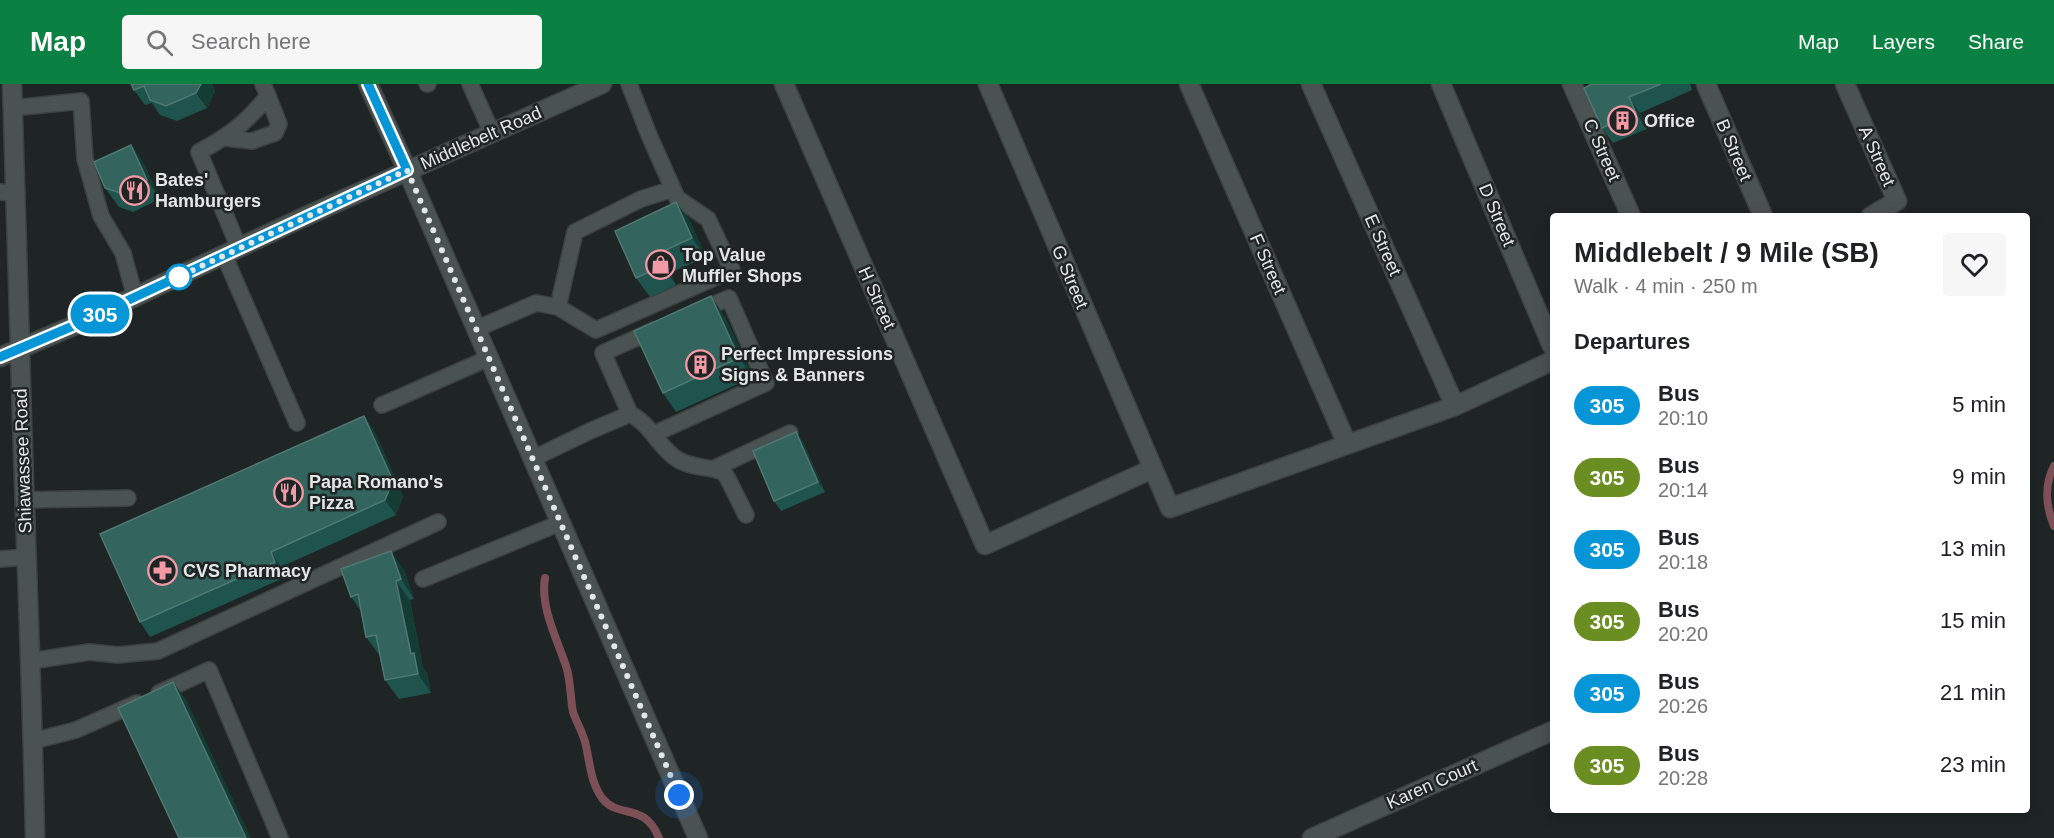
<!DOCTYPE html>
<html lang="en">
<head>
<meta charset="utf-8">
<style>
	:root { --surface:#fff; --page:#f6f6f6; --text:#202124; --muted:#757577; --accent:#0b8043 }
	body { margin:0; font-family:Helvetica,sans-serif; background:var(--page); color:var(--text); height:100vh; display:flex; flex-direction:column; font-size:22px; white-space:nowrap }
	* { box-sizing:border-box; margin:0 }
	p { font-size:20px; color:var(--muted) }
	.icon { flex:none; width:33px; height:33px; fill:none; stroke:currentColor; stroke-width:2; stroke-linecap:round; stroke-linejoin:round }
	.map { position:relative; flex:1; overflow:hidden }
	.details { position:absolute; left:1550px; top:129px; width:480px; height:600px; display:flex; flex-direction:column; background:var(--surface); border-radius:6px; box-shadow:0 3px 15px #0003 }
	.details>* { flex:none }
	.badge { padding:0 12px; border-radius:20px; font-size:21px; line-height:39px }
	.you { position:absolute; width:30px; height:30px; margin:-15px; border:4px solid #fff; border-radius:50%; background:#1a73e8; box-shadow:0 0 0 9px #1a73e833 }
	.map>.badge { position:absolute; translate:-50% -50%; box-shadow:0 0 0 3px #fff }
	h2 { padding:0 24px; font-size:22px; line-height:54px }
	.round { display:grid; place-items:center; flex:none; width:63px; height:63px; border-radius:6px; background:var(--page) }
	.head { display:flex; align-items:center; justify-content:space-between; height:102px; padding:0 24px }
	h1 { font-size:28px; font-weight:700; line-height:45px }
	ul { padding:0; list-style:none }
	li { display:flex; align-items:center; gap:18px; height:72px; padding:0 24px }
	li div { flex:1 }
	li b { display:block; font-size:22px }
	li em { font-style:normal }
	li .badge { min-width:66px; font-weight:700; text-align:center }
	header { display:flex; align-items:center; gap:36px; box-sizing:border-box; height:84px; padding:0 30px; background:var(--accent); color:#fff }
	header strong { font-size:28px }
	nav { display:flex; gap:33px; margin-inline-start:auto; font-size:21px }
	.search { width:420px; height:54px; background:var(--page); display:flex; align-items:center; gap:15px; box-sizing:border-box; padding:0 21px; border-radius:6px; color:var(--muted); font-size:22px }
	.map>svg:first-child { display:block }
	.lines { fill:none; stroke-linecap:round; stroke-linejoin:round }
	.stream { stroke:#7c5056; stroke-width:8 }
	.service-casing { stroke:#3d4241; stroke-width:18 }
	.minor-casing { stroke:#3d4241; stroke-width:21 }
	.tertiary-casing { stroke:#3d4241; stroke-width:21 }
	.service { stroke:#4b5352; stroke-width:15 }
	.minor { stroke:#4b5352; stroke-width:18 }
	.tertiary { stroke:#4b5352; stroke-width:18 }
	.wall { fill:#1e544d }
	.shaded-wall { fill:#153b35 }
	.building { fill:#33645d; stroke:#4f7872; stroke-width:1.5 }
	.line-casing { stroke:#fff; stroke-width:14 }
	.line { stroke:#0696d7; stroke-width:9 }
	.walk { stroke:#e3e7e6; stroke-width:6; stroke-dasharray:0 10.8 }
	.stop-dot { fill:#fff; stroke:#0696d7; stroke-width:3 }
	.labels { text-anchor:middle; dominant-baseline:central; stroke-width:5; stroke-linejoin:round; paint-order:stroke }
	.poi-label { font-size:18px; font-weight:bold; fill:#e3e7e6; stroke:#1e2524; text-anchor:start }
	.street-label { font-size:18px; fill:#e3e7e6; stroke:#1e2524 }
</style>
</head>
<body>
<header>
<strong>Map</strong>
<div class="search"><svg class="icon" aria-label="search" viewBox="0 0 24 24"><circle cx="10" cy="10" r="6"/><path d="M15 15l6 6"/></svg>Search here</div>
<nav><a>Map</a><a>Layers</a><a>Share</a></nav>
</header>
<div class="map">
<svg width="2054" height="754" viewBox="0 0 2054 754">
	<rect width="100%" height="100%" fill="#1e2524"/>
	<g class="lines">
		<path class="stream" d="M2054,382C2044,401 2046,423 2054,442
			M545,494C540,523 557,555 566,582C571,597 570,613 573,628C577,640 584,650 586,662C590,680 591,699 602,714C619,736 644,717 659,754"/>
		<defs>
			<path id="service" d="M427,0H428
				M470,0L492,49
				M13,24L81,17L85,75L101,132L123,169L135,213
				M225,54L252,57L275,49L279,40L268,12
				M0,108L17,109
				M239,164L199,68C230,51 245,40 268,12L263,0
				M224,171L297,339
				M558,223L575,148L641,115L673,105
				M476,245L536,219L558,223L596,246L732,186L708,135L677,114L649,51L629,0
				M382,321L489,274
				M630,330L603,269L654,246
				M654,350L766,299L729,214L698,227
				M532,375L590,347L630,330C651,340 658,363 677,375C690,384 708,382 723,388L727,393L746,431
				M715,384L790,349
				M24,416L128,414
				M0,475L27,473
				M423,495L560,439
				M31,577L89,568L118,571L158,567L438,438
				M159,609L209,586L280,754
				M33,657L76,646L137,619"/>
			<path id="minor" d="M12,0L20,264
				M784,0L985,461L1152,385
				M988,0L1170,424L1455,322L1552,277
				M1189,0L1347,360
				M1311,0L1455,322
				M1441,0L1552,262
				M1572,0L1631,132
				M1706,0L1763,132
				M1845,0L1897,117L1871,132
				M1312,754L1552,647"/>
			<path id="tertiary" d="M368,0L407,86L698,754
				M20,264C24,427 32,590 35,754
				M0,273L73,242L302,134L602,0"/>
		</defs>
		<use href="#service" class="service-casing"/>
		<use href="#minor" class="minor-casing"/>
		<use href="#tertiary" class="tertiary-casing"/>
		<use href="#service" class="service"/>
		<use href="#minor" class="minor"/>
		<use href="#tertiary" class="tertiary"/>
	</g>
	<path class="wall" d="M131,0H212L215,7L207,24L177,37L160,31L152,19L145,21L134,6Z
		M1592,0H1690L1692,6L1640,29L1647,45L1613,59L1602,44Z
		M131,61L144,80L160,115L133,128L119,123L105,104Z
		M676,118L690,137L706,173L670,189L676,201L650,213L636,194Z
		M724,231L753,293L676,328L663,309Z
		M375,348L403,412L396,431L281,483L286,493L150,553L140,538Z
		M796,348L803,358L825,408L781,427L774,417Z
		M404,486L414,515L410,516L423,583L427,589L431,609L399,615L385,596L380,572L366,553L361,527L351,513Z"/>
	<path class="shaded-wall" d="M201,0H212L215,7L207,24L196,9Z
		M1629,13L1640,29L1647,45L1636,29Z
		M131,61L144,80L160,115L147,96Z
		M676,118L690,137L706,173L692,154Z
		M657,170L670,189L676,201L662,182Z
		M711,212L724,231L753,293L739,274Z
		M364,332L375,348L403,412L396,431L385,416Z
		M796,348L803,358L825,408L818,398Z
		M391,467L404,486L414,515L401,495Z
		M271,468L281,483L286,493L275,478Z
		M396,497L410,516L423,583L427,589L431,609L418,590L411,570Z
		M173,598L187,617L251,754H246Z"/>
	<path class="building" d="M131,0H201L196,9L166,22L150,16L144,2L134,6Z
		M1592,0H1661L1629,13L1636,29L1602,44L1584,4Z
		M131,61L147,96L120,109L105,104L94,78Z
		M676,118L692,154L657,170L662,182L636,194L615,147Z
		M711,212L739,274L663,309L634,247Z
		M364,332L393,397L385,416L271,468L275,478L140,538L100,450Z
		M796,348L818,398L774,417L753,367Z
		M391,467L401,495L396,497L411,570L414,569L418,590L385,596L376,551L366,553L358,510L351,513L341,485Z
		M173,598L246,754H179L118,624Z"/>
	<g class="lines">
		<defs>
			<path id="line" d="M0,273L73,242L407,86L368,0"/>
		</defs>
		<use href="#line" class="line-casing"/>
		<use href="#line" class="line"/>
		<path class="walk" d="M179,193L176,194L407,86L679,711"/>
	</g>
	<defs>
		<symbol id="building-ring" viewBox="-11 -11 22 22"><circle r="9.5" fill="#1e2524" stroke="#f49aa6" stroke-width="1.5"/><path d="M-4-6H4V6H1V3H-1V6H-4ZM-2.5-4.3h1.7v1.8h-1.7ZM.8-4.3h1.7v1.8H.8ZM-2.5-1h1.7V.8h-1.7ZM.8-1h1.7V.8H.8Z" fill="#f49aa6"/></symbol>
		<symbol id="restaurant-ring" viewBox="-11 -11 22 22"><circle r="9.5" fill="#1e2524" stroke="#f49aa6" stroke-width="1.5"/><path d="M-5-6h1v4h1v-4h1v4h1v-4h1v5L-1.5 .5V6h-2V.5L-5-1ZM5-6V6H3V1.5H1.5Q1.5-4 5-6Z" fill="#f49aa6"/></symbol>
		<symbol id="shop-ring" viewBox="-11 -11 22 22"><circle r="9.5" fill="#1e2524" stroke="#f49aa6" stroke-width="1.5"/><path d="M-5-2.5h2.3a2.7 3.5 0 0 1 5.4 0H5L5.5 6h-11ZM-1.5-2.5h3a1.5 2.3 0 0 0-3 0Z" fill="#f49aa6"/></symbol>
		<symbol id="pharmacy-ring" viewBox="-11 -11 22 22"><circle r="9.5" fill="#1e2524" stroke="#f49aa6" stroke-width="1.5"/><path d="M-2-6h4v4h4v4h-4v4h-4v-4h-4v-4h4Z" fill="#f49aa6"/></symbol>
	</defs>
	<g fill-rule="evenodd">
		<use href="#building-ring" x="1606" y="20" width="33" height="33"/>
		<use href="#restaurant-ring" x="118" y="90" width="33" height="33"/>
		<use href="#shop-ring" x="644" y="164" width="33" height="33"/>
		<use href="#building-ring" x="684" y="264" width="33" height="33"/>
		<use href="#restaurant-ring" x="272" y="392" width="33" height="33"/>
		<use href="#pharmacy-ring" x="146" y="470" width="33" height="33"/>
	</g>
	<circle class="stop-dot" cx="179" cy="193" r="12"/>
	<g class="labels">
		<g class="poi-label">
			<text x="1644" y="37">Office</text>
			<text x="155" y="96">Bates'<tspan x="155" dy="21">Hamburgers</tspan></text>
			<text x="682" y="171">Top Value<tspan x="682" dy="21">Muffler Shops</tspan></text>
			<text x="721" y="270">Perfect Impressions<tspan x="721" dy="21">Signs &amp; Banners</tspan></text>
			<text x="309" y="398">Papa Romano's<tspan x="309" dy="21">Pizza</tspan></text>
			<text x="183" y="487">CVS Pharmacy</text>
		</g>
		<g class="street-label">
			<text transform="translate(481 54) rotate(-24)">Middlebelt Road</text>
			<text transform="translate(1602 66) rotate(66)">C Street</text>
			<text transform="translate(1734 66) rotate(67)">B Street</text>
			<text transform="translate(1877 72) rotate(66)">A Street</text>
			<text transform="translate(1497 131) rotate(67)">D Street</text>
			<text transform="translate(1383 161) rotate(66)">E Street</text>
			<text transform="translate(1268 180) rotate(66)">F Street</text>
			<text transform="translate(1070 193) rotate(67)">G Street</text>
			<text transform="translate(877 214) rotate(66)">H Street</text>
			<text transform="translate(23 377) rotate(-92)">Shiawassee Road</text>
			<text transform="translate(1432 700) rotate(-24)">Karen Court</text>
		</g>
	</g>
</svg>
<div class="you" style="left:679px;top:711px"></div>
<b class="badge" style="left:100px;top:230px;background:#0696d7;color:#fff">305</b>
<section class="details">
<div class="head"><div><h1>Middlebelt / 9 Mile (SB)</h1><p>Walk · 4 min · 250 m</p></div><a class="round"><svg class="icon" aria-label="heart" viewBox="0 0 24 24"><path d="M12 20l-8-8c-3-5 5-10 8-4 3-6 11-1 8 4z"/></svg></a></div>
<h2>Departures</h2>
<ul>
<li><span class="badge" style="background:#0696d7;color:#fff">305</span><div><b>Bus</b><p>20:10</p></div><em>5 min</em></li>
<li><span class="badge" style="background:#6b8e23;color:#fff">305</span><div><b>Bus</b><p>20:14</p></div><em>9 min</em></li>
<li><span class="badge" style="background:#0696d7;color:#fff">305</span><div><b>Bus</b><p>20:18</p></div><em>13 min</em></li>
<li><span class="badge" style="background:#6b8e23;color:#fff">305</span><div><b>Bus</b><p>20:20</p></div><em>15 min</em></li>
<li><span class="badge" style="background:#0696d7;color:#fff">305</span><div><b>Bus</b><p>20:26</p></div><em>21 min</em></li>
<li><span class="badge" style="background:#6b8e23;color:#fff">305</span><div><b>Bus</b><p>20:28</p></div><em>23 min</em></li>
</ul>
</section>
</div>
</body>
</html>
